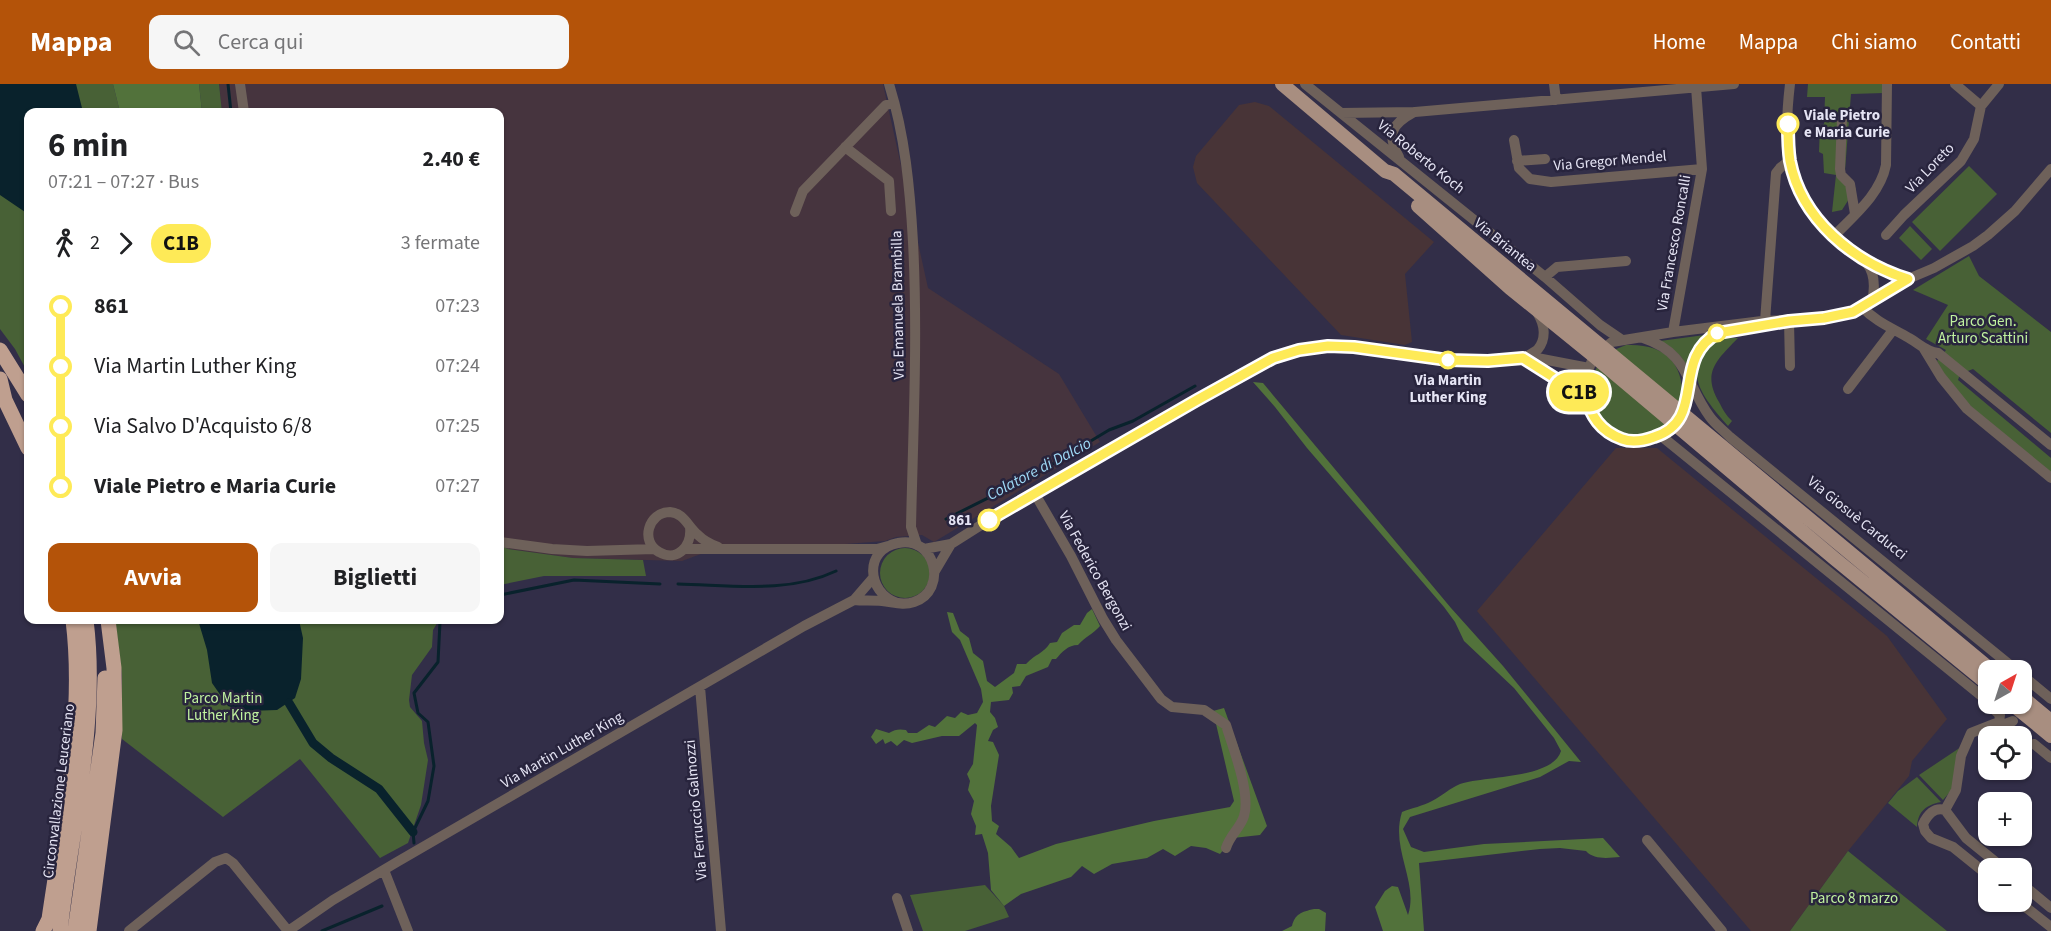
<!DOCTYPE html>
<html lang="it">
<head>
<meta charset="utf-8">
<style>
	:root { --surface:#fff; --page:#f6f6f6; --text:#202124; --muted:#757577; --accent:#b45309 }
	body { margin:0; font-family:"Source Sans 3",sans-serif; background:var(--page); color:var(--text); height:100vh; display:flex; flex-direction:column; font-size:22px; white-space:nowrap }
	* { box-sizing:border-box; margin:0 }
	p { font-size:20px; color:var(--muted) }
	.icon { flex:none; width:33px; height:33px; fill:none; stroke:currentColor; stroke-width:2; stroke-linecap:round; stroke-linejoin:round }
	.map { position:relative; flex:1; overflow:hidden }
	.details { position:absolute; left:24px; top:24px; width:480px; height:516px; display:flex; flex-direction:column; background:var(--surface); border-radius:12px; box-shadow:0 2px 4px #0004 }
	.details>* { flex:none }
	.badge { padding:0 12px; border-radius:20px; font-size:21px; line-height:39px }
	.needle { width:39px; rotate:39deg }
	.tools { position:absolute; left:1978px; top:576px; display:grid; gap:12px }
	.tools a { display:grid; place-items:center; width:54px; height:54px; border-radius:12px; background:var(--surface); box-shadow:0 2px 4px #0004; font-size:30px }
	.map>.badge { position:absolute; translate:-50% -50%; box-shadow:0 0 0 3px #fff }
	.legs { display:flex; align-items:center; gap:9px; height:66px; padding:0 24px; font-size:20px }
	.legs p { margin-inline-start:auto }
	.headline { display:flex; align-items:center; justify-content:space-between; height:102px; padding:0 24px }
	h1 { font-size:33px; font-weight:700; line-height:45px }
	.action { display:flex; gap:12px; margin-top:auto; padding:12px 24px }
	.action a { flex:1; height:69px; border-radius:12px; background:var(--accent); color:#fff; font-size:24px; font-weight:700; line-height:69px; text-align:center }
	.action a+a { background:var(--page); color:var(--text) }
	ul { padding:0 24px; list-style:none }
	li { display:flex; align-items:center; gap:21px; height:60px; font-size:22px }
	li i { display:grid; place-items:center; width:9px; height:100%; margin:0 8px; background:currentColor }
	li i::after { content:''; width:15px; height:15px; margin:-8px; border:4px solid; border-radius:50%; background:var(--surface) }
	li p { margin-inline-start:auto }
	li:first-child i { background:linear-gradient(#0000 50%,currentColor 0) }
	li:last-child i { background:linear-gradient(currentColor 50%,#0000 0) }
	header { display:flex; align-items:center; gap:36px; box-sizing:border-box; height:84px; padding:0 30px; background:var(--accent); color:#fff }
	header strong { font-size:28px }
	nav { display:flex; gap:33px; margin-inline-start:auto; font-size:21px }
	.search { width:420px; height:54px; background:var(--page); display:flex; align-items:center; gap:15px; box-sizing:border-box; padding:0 21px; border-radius:12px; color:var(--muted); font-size:22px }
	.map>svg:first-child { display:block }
	.commercial { fill:#483437 }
	.medical { fill:#46343e }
	.green { fill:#486136 }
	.forest { fill:#52723b }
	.water { fill:#09222c }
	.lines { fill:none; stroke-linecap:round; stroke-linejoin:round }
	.stream { stroke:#09222c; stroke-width:3 }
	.canal { stroke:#09222c; stroke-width:9 }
	.minor { stroke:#6e615a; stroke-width:10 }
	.major { stroke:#a88e80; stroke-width:14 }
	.highway { stroke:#bf9f8f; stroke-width:15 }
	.line-1-casing { stroke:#fff; stroke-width:14 }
	.line-1 { stroke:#feea57; stroke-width:9 }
	.stop-1-dot { fill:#fff; stroke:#feea57; stroke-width:3 }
	.labels { text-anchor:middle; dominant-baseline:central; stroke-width:5; stroke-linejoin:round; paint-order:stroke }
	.stop-label { font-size:15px; font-weight:bold; fill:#e5e4f4; stroke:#28243d; text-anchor:start }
	.street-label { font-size:15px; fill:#e5e4f4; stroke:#28243d }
	.park-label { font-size:15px; fill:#c0f29f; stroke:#28243d }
	.water-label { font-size:16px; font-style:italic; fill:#9fdaf7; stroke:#28243d }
</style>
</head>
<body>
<header>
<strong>Mappa</strong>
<div class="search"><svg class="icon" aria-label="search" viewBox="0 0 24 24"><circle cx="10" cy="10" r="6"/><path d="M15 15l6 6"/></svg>Cerca qui</div>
<nav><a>Home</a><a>Mappa</a><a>Chi siamo</a><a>Contatti</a></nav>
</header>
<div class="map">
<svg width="2051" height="847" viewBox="0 0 2051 847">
	<rect width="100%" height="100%" fill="#322e48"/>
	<path class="commercial" d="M1255,18L1269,22L1434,158L1405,190L1412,258L1405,261L1341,251L1197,99L1193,83L1196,72L1239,21Z
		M1616,364H1657L1887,552L1947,635L1912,677L1909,692L1848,767L1790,847H1751L1477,527Z"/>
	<path class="medical" d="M219,0H883L928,204L1059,290L1100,358L934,458L922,451L896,453L885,457L819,462L720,463L682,477L573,474L508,465L500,461V28H222Z"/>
	<path class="green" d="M0,0H113L120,28H28V289L15,265L0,245Z
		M199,0H219L222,28H202Z
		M1808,0H1890L1884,9L1851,10L1844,99L1856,104L1842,126L1832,128L1836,91L1824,89L1823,70L1819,68L1820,42L1824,40L1825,13H1807Z
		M1969,82L1997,110L1940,167L1912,138Z
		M1910,142L1932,165L1921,176L1899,154Z
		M1969,172L1979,192L2051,248V349L1973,285L1960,290L1958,296L2051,374V389C2011,356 1961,325 1937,277L1946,266L1926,255L1948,221L1913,206Z
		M1712,250L1687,284C1682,270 1672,264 1660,257Z
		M1726,254H1738C1718,275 1701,288 1719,318C1723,326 1726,331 1732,337L1728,342C1712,323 1683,294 1704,269C1710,261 1716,257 1726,254Z
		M1626,261C1669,259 1686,283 1682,323L1614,266Z
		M1597,283L1668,342C1660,348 1644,355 1633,354C1609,351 1589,330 1590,305C1591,297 1594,290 1597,283Z
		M500,461L508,465L573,474L643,476L646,492H544L500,501Z
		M880 489a25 25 0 1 1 50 0a25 25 0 1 1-50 0Z
		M115,536H439L433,546L432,563L412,591L409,616L410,623L422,637L424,659L428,676L421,721L408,759L380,774L300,675L223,733L122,655V592Z
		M1961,663L1954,703L1943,716L1919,691Z
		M1917,693L1941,718C1926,721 1918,727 1917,743L1888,719L1898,707Z
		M1848,767L1947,847H1790Z
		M985,801L1004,822L1009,833L965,847H923L910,811Z"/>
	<path class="forest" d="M113,0H199L202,28H120Z
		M1253,298L1263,299L1451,524L1503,582L1581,678L1569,677L1540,693L1410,733L1403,745L1411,763L1424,768L1484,760L1603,754L1620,773C1608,774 1594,776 1586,767L1560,764L1540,765L1419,779L1424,847H1383L1375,823L1385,807L1392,802L1398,803L1408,831C1419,798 1390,765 1402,728C1412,724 1423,722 1432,717C1442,712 1450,704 1460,700C1483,692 1553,695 1561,667L1554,654L1514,604L1464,557L1455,538L1444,523L1307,364L1275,323Z
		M1092,525L1100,542C1093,550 1085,553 1078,561C1068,561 1062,568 1056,575H1052L1048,583L1026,592L1020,602L1012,603L1013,609L1009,616L991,618L990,628L995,634L998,643L993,646L988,657L993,658L999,671L991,722L992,737L999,742L996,750L1011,763L1019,774L1056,760L1154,737L1230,723L1234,717L1213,627L1224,624L1267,742L1260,751L1233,754L1220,770L1206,764L1191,762L1175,772L1163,765L1147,774L1112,780L1094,790L1082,782L1071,793L1021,810L1004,822L991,806L988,769L982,750L975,751L976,742L971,730L974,717L968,706L970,697L967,690L973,680L977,641L975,639L959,652H942L912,659L904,656L897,662L891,657L885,660L883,655L876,660L871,653L876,645L889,649C895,645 900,645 906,646L908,649H917L929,641L935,643L947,632L955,634L961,628L968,631L977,629L983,618L981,605L960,556L952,548L947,528L953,529L960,547L969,554L973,569L983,577L987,597L995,603L1014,589L1017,580H1026C1035,570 1043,570 1050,559L1057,558L1062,549L1074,541H1080L1087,529Z
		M1314,825H1319L1326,829L1325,847H1282L1292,842C1295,830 1301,828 1314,825Z"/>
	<path class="water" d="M0,0H76L83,28H28V130L0,111Z
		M198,536H299L303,554L301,595L295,614L277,626L243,627L228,622L212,599L207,566Z"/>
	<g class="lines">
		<path class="stream" d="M228,0L231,28
			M946,435L1036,390L1109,346L1133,337L1195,302
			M678,500C730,501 788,510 836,487
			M500,511L574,496L660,500
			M414,759L413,748L428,717L434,682L428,638L418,629L414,609L438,578L440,538L443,536
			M322,847L382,822"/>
		<path class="canal" d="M289,619L313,659L331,674L379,705L413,748"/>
		<path class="minor" d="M240,0L244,28
			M889,0C905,51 910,105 913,158C918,253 913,348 911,443L917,461
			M1305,0L1545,193L1600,241L1622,256
			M1554,0L1556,16
			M1790,0C1787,25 1785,53 1790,78C1803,136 1853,178 1908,195
			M1955,0L1981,22
			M1341,29L1415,28L1734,0
			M1842,35L1840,85L1841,91L1850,100L1855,130
			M1514,56L1519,84L1530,95L1551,98L1702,85
			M845,63L889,97L891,127
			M1399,73C1386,50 1392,40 1414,28
			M1517,77L1545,75
			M795,128L803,107L886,21L894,19
			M1886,151L1904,131L1961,77L1974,55L1981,22L1999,0
			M1833,153C1853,132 1880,111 1886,81L1887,0
			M1866,178C1875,189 1875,204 1872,217
			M1545,193L1557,183L1626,177
			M1862,223C1876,238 1892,244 1909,254C1920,260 1925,267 1938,269L2051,361
			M1765,237L1776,89L1780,84L1790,76
			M1789,237L1714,251L1695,271L1690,283L1687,319L1683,330L1675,340L1660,351L1643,357L1625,356L1609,350L1596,338L1588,324L1585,311L1586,294L1589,284L1594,272L1612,258L1673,248L1762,237L1825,234L1853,228L1908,195L1934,184L1973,162L1988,151L2015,127L2051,85
			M1789,237L1790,282
			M1673,248L1702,85L1696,3
			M1643,254C1689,269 1685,299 1710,333C1715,340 1723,346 1730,353L2016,586
			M1924,265L1941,293L1967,325L2051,394
			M1525,274C1528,271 1535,268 1538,265C1547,254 1544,240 1538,230
			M1526,276L1572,305L1585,311
			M1848,305L1893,246
			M1660,351L1989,618
			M1035,410L1071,472L1103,535L1116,556L1161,615L1172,623L1204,626L1226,641C1233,664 1251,709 1244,732C1241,743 1230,751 1226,764
			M690,443C692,461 678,479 659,468C640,458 648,428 670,428C684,429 688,443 698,451C704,457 710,460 718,463
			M500,458L552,465L587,467L654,465
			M685,465H877L888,462
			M924,465L951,460L1000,429L1197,316L1273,274L1299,265L1328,262L1354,263L1448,276L1488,277L1537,274L1589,284
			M935,487L951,460
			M854,516C863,517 872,516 882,517C893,518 903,522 914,518C949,506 935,451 898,459C864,465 866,508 897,519
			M2022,591L2051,615
			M700,603L721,847
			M1995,644L2013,637
			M2034,660L2051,674
			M1945,726L1956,706L1961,672L1971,649L1999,638L2000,631L1983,615
			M1945,726C1934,723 1928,730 1923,740L1925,747L1931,754L1953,763L1989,792
			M1945,726L1966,754L2003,784
			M1647,756L1722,847
			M384,786L408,847
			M2022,800L2051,824
			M897,814L908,847
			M2019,818L2051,843
			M129,847L215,778L226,774L233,779L288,847
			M288,847L333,816L397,778L804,542L854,516L873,494"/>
		<path class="major" d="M1282,0L1385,87L1394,90L1991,586
			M1418,122L1510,204L1594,272L1835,475L1989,601
			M2022,613L2051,637
			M2012,620L2051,652"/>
		<path class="highway" d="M0,266L28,311
			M0,295L5,316L28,364
			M43,847L49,835C63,738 85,632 73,536
			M60,847C71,744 99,639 86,536
			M75,847L103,649L105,594
			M89,847L115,646L114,584L108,536"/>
	</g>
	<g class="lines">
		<defs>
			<path id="line-1" d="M989,436L1197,316L1273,274L1299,266L1328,262L1354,263L1448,276L1488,277L1523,274L1572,305L1585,311C1591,332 1600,347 1622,355C1632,359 1643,357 1654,353C1708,336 1670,275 1718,249L1789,237L1824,234L1853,228L1908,195C1853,178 1801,135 1790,77C1788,65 1788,52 1788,40"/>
		</defs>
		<use href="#line-1" class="line-1-casing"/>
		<use href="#line-1" class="line-1"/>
	</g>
	<g class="stop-1-dot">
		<circle cx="1788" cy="40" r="10"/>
		<circle cx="1717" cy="249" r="8"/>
		<circle cx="1448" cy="276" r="8"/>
		<circle cx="989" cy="436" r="10"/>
	</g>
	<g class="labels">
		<g class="stop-label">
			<text x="1804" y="31">Viale Pietro<tspan x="1804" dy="17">e Maria Curie</tspan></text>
			<text x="1448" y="296" text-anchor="middle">Via Martin<tspan x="1448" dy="17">Luther King</tspan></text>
			<text x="972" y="436" text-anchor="end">861</text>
		</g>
		<g class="street-label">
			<text transform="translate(1421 73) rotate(39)">Via Roberto Koch</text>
			<text transform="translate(1610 77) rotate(-5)">Via Gregor Mendel</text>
			<text transform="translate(1930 84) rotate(-46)">Via Loreto</text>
			<text transform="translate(1674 159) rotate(-80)">Via Francesco Roncalli</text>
			<text transform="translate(1505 161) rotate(39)">Via Briantea</text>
			<text transform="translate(898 221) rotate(-91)">Via Emanuela Brambilla</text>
			<text transform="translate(1857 434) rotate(39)">Via Giosuè Carducci</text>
			<text transform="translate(1095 487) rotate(61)">Via Federico Bergonzi</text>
			<text transform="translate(562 666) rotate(-30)">Via Martin Luther King</text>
			<text transform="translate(59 707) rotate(-83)">Circonvallazione Leuceriano</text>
			<text transform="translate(696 726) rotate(-95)">Via Ferruccio Galmozzi</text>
		</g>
		<g class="park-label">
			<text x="1983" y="237">Parco Gen.<tspan x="1983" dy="17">Arturo Scattini</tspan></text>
			<text x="223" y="614">Parco Martin<tspan x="223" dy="17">Luther King</tspan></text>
			<text x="1854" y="814">Parco 8 marzo</text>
		</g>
		<g class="water-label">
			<text transform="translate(1039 385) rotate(-28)">Colatore di Dalcio</text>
		</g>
	</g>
</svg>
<div class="tools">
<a><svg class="needle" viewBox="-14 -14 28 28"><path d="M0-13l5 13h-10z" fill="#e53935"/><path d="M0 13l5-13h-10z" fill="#757577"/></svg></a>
<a><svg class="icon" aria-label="locate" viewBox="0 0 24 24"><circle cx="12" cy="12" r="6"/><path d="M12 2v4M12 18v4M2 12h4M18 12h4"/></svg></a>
<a>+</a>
<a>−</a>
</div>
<b class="badge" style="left:1579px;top:308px;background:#feea57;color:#111">C1B</b>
<section class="details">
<div class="headline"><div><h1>6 min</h1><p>07:21 – 07:27 · Bus</p></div><b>2.40 €</b></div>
<div class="legs"><svg class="icon" aria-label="walk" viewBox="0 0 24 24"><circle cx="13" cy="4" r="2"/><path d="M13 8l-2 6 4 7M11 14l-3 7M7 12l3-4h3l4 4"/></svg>2<svg class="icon" aria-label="forward" viewBox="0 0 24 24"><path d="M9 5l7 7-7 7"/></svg><b class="badge" style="background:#feea57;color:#111">C1B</b><p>3 fermate</p></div>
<ul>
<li><i style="color:#feea57"></i><b>861</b><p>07:23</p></li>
<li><i style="color:#feea57"></i><span>Via Martin Luther King</span><p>07:24</p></li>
<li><i style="color:#feea57"></i><span>Via Salvo D'Acquisto 6/8</span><p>07:25</p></li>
<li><i style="color:#feea57"></i><b>Viale Pietro e Maria Curie</b><p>07:27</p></li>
</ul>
<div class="action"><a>Avvia</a><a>Biglietti</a></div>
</section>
</div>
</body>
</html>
